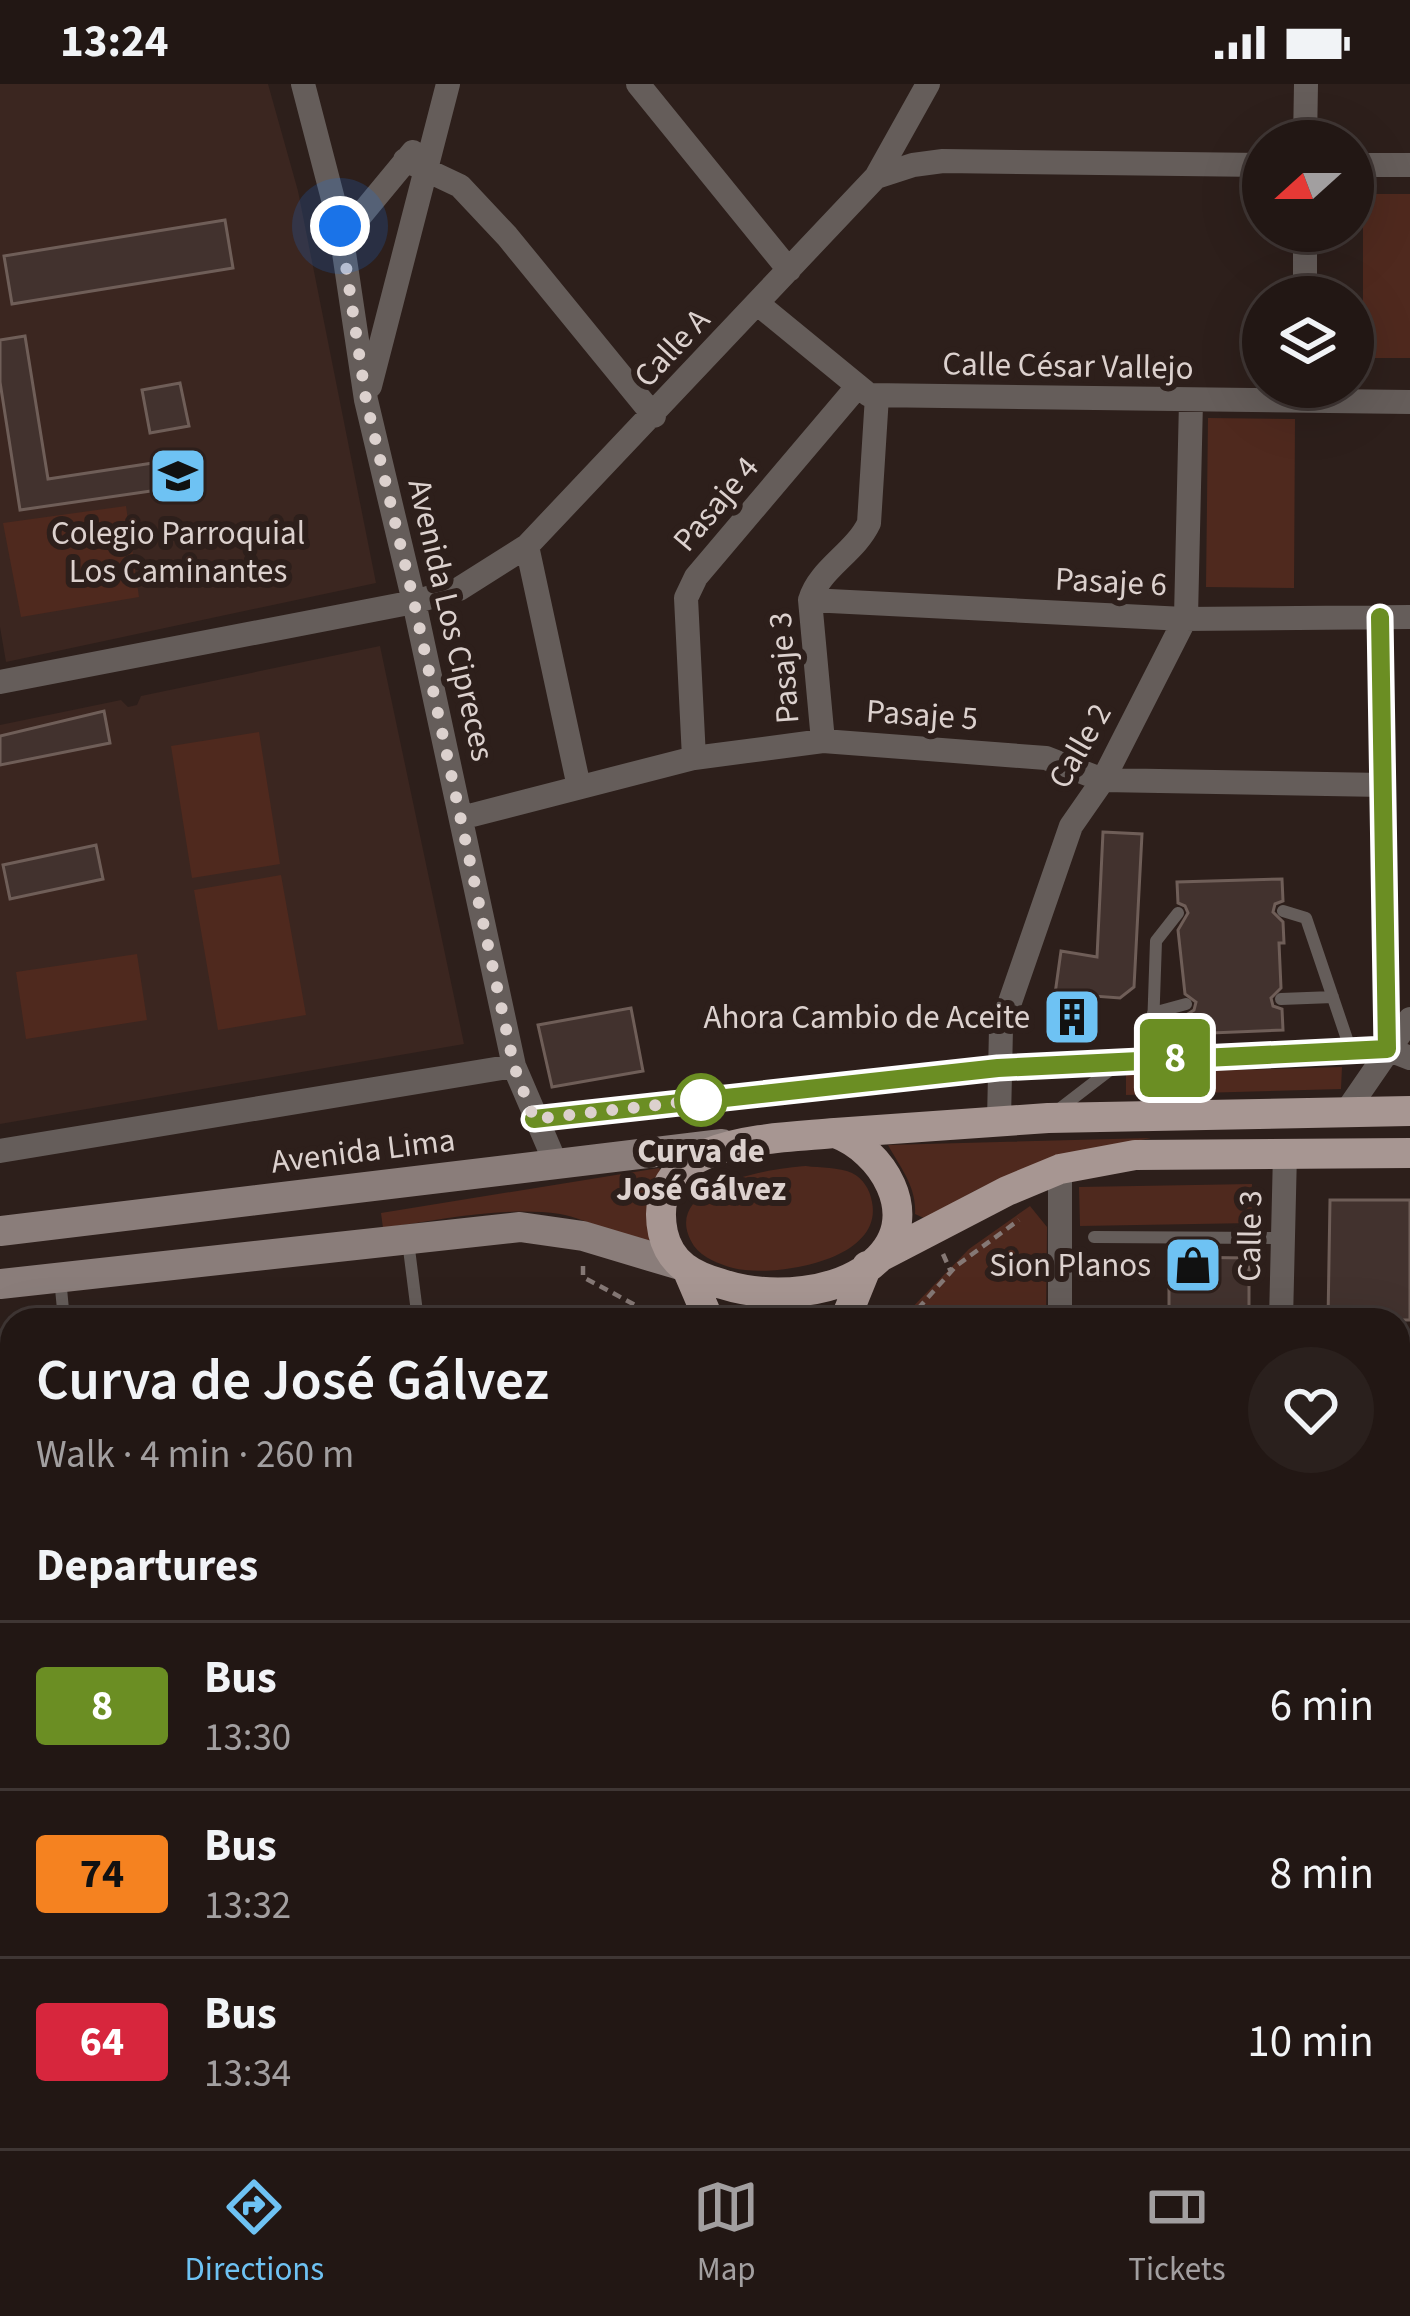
<!DOCTYPE html>
<html lang="en">
<head>
<meta charset="utf-8">
<style>
	:root { --surface:#221714; --page:#2a201d; --text:#f1f3f6; --muted:#a29fa0; --line:#3f3634; --accent:#6ec2f3 }
	body { margin:0; font-family:"Source Sans 3",sans-serif; background:var(--page); color:var(--text); height:100vh; display:flex; flex-direction:column; font-size:45px; white-space:nowrap }
	* { box-sizing:border-box; margin:0 }
	p { font-size:39px; color:var(--muted) }
	.icon { flex:none; width:66px; height:66px; fill:none; stroke:currentColor; stroke-width:2; stroke-linecap:round; stroke-linejoin:round }
	.map { position:relative; flex:1; overflow:hidden }
	.drawer { position:absolute; left:0px; top:1224px; width:1410px; height:840px; display:flex; flex-direction:column; background:var(--surface); border-radius:36px 36px 0 0; box-shadow:0 12px 48px #0002,0 0 0 3px var(--line) }
	.drawer>* { flex:none }
	.badge { padding:0 24px; border-radius:9px; font-size:42px; line-height:78px }
	.needle { width:78px; rotate:249deg }
	.fabs { position:absolute; left:1242px; top:36px; display:grid; gap:24px }
	.fabs a { display:grid; place-items:center; width:132px; height:132px; border-radius:50%; background:var(--surface); box-shadow:0 12px 48px #0002,0 0 0 3px var(--line); font-size:60px }
	.you { position:absolute; width:60px; height:60px; margin:-30px; border:9px solid #fff; border-radius:50%; background:#1a73e8; box-shadow:0 0 0 18px #1a73e833 }
	.map>.badge { position:absolute; translate:-50% -50%; box-shadow:0 0 0 6px #fff }
	h2 { padding:0 36px; font-size:45px; line-height:108px }
	.round { display:grid; place-items:center; flex:none; width:126px; height:126px; border-radius:63px; background:var(--page) }
	.headline { display:flex; align-items:center; justify-content:space-between; height:204px; padding:0 36px }
	h1 { font-size:57px; font-weight:600; line-height:90px }
	ul { padding:0; list-style:none }
	li { display:flex; align-items:center; gap:36px; height:168px; padding:0 36px; border-top:3px solid var(--line) }
	li div { flex:1 }
	li b { display:block; font-size:45px }
	li em { font-style:normal }
	li .badge { min-width:132px; font-weight:700; text-align:center }
	.status { display:flex; justify-content:space-between; align-items:center; height:84px; padding:0 60px; background:var(--surface); direction:ltr }
	.status svg { height:33px; fill:currentColor }
	.tab-bar { display:flex; justify-content:space-around; align-items:center; height:168px; border-top:3px solid var(--line); background:var(--surface); font-size:33px; color:var(--muted) }
	.tab-bar a { display:grid; justify-items:center; gap:6px }
	.tab-bar .selected { color:var(--accent) }
	.map>svg:first-child { display:block }
	.built { fill:#3b2620 }
	.green { fill:#4f291e }
	.building { fill:#42322e; stroke:#6f5e58; stroke-width:3 }
	.lines { fill:none; stroke-linecap:round; stroke-linejoin:round }
	.path { stroke:#857875; stroke-width:4.5; stroke-dasharray:9 6; stroke-linecap:butt }
	.lane { stroke:#655d5a; stroke-width:12 }
	.street { stroke:#655d5a; stroke-width:24 }
	.secondary { stroke:#8a7d7a; stroke-width:30 }
	.primary { stroke:#a79692; stroke-width:30 }
	.line-casing { stroke:#fff; stroke-width:27 }
	.line { stroke:#6b8e23; stroke-width:18 }
	.walk { stroke:#dcd1ce; stroke-width:12; stroke-dasharray:0 21.6 }
	.stop-dot { fill:#fff; stroke:#6b8e23; stroke-width:6 }
	.labels { text-anchor:middle; dominant-baseline:central; stroke-width:12; stroke-linejoin:round; paint-order:stroke }
	.street-label { font-size:33px; fill:#dcd1ce; stroke:#2d1f1b }
	.poi-label { font-size:33px; fill:#dcd1ce; stroke:#2d1f1b; text-anchor:end }
	.stop-label { font-size:33px; font-weight:bold; fill:#dcd1ce; stroke:#2d1f1b }
</style>
</head>
<body>
<div class="status"><b>13:24</b><svg viewBox="0 0 49 12"><path d="M0 12V9h3v3zM5 12V6h3v6zM10 12V3h3v9zM15 12V0h3v12zM26 1h20v11H26zM47 4h2v5h-2z"/></svg></div>
<div class="map">
<svg width="1410" height="2064" viewBox="0 0 1410 2064">
	<rect width="100%" height="100%" fill="#2d1f1b"/>
	<path class="built" d="M0,0H268L298,107L376,499L6,578L0,543Z
		M380,562L464,960L0,1040V641L121,616L128,623L137,621L141,612Z
		M458,2052H587V2064H457Z"/>
	<path class="green" d="M1363,110H1410V274H1363Z
		M1208,334L1295,335L1294,504L1206,503Z
		M126,422L139,513L21,533L3,439Z
		M259,648L280,780L192,794L171,662Z
		M281,791L306,931L218,946L194,806Z
		M137,870L147,936L26,955L16,888Z
		M1342,983L1341,1005L1126,1011V989Z
		M1151,1054C1060,1072 1006,1084 926,1135L915,1130C917,1103 900,1083 888,1061Z
		M806,1082C820,1084 839,1083 852,1089C863,1094 870,1106 872,1118C884,1177 773,1194 733,1184C719,1180 703,1174 694,1162C655,1102 771,1084 806,1082Z
		M659,1084L662,1088L649,1113V1157C631,1158 585,1134 560,1130C502,1122 441,1136 383,1144L381,1129Z
		M1252,1100L1253,1139L1080,1142L1079,1103Z
		M1030,1122L1047,1143L1046,1236H900L969,1165Z
		M1398,1815H1410V2037L1398,2036Z"/>
	<path class="building" d="M225,136L233,184L12,220L4,172Z
		M25,252L48,395L153,379L158,406L20,426L0,298V256Z
		M180,299L189,342L150,349L142,306Z
		M104,627L110,659L0,681V652Z
		M1103,748L1142,750L1134,903L1120,914L1094,912L1087,959L1049,953L1061,867L1097,873Z
		M96,761L103,795L10,815L3,781Z
		M1282,795L1283,817L1275,820L1273,828L1283,838L1284,859H1279L1281,904L1271,914L1273,922L1282,925L1283,946L1187,950L1186,931L1194,926L1196,918L1185,910L1178,846L1188,829L1185,822L1178,819L1177,798Z
		M631,924L643,987L552,1003L538,941Z
		M1330,1116H1410V1236H1328Z
		M1169,1173L1249,1174V1232H1169Z"/>
	<g class="lines">
		<path class="path" d="M943,1170L951,1188
			M583,1182V1193L663,1236H676
			M879,1228L915,1227
			M908,1236L956,1182L1019,1136"/>
		<path class="lane" d="M1283,827L1306,834L1351,967
			M1281,915L1333,913
			M1153,929L1186,920
			M1152,974L1156,857L1178,829
			M1058,1026L1123,976
			M535,1035L997,984L1387,965
			M1094,1153L1283,1154
			M408,1157L418,1236
			M60,1194L64,1236"/>
		<path class="street" d="M303,0L340,142L366,316L414,518L514,982L556,1080
			M638,0L789,186
			M1305,57L1306,0
			M405,76L460,102L507,152L654,332
			M1353,81H1410
			M876,93L913,81L943,77L1263,81
			M340,142L360,132L413,68
			M1305,147V213
			M758,220L869,311L1410,318
			M370,302L448,0
			M527,462L579,703
			M810,516L1184,535L1410,533
			M1380,533L1387,965
			M0,598L414,518L459,505L527,462L876,93L928,0
			M823,657L810,516C819,485 855,469 869,439L877,312
			M694,674L686,514L696,493L857,303
			M461,734L694,674L823,657L1046,674L1103,696L1383,701
			M1387,965L1410,974
			M1346,1028L1410,935
			M999,1036L1001,944L1071,742L1103,696L1186,533L1191,317
			M0,1067L514,982
			M1060,1236V1085
			M1281,1236L1285,1069
			M0,1495L12,1492
			M0,1598H12
			M1398,1676H1410
			M0,1774L12,1726
			M754,2061L1157,2064
			M24,2064L55,2052
			M264,2064L272,2052
			M624,2064V2052
			M1268,2064V2052"/>
		<path class="secondary" d="M0,1147L722,1060
			M0,1200L520,1143L583,1152L680,1181"/>
		<path class="primary" d="M835,1049C882,1066 922,1130 879,1174C841,1212 769,1215 722,1200C693,1192 670,1180 663,1149C643,1053 775,1055 835,1049Z
			M835,1049L1048,1034L1410,1027
			M880,1173L1007,1107L1060,1085L1135,1071L1410,1069
			M688,1187L709,1236
			M845,1236L867,1182
			M718,2064L719,2052
			M754,2064V2052"/>
	</g>
	<g class="lines">
		<defs>
			<path id="line" d="M534,1035L998,984L1387,965L1380,533"/>
		</defs>
		<use href="#line" class="line-casing"/>
		<use href="#line" class="line"/>
		<path class="walk" d="M340,142L366,316L414,518L514,982L534,1035L719,1014L701,1016"/>
	</g>
	<defs>
		<symbol id="school-square" viewBox="-11 -11 22 22"><rect x="-9" y="-9" width="18" height="18" rx="4" fill="#6ec2f3" stroke="#2d1f1b"/><path d="M0-5L7-2L0 1L-7-2ZM-4 1L0 2.5L4 1V4Q0 6-4 4Z" fill="#111"/></symbol>
		<symbol id="building-square" viewBox="-11 -11 22 22"><rect x="-9" y="-9" width="18" height="18" rx="4" fill="#6ec2f3" stroke="#2d1f1b"/><path d="M-4-6H4V6H1V3H-1V6H-4ZM-2.5-4.3h1.7v1.8h-1.7ZM.8-4.3h1.7v1.8H.8ZM-2.5-1h1.7V.8h-1.7ZM.8-1h1.7V.8H.8Z" fill="#111"/></symbol>
		<symbol id="shop-square" viewBox="-11 -11 22 22"><rect x="-9" y="-9" width="18" height="18" rx="4" fill="#6ec2f3" stroke="#2d1f1b"/><path d="M-5-2.5h2.3a2.7 3.5 0 0 1 5.4 0H5L5.5 6h-11ZM-1.5-2.5h3a1.5 2.3 0 0 0-3 0Z" fill="#111"/></symbol>
	</defs>
	<g fill-rule="evenodd">
		<use href="#school-square" x="145" y="359" width="66" height="66"/>
		<use href="#building-square" x="1039" y="900" width="66" height="66"/>
		<use href="#shop-square" x="1160" y="1148" width="66" height="66"/>
	</g>
	<circle class="stop-dot" cx="701" cy="1016" r="24"/>
	<g class="labels">
		<g class="street-label">
			<text transform="translate(672 264) rotate(-47)">Calle A</text>
			<text transform="translate(1068 282) rotate(1)">Calle César Vallejo</text>
			<text transform="translate(716 420) rotate(-50)">Pasaje 4</text>
			<text transform="translate(1111 498) rotate(3)">Pasaje 6</text>
			<text transform="translate(451 536) rotate(77)">Avenida Los Cipreces</text>
			<text transform="translate(784 584) rotate(-94)">Pasaje 3</text>
			<text transform="translate(922 631) rotate(4)">Pasaje 5</text>
			<text transform="translate(1080 662) rotate(-60)">Calle 2</text>
			<text transform="translate(363 1067) rotate(-7)">Avenida Lima</text>
			<text transform="translate(1250 1152) rotate(-89)">Calle 3</text>
		</g>
		<g class="poi-label">
			<text x="178" y="449" text-anchor="middle">Colegio Parroquial<tspan x="178" dy="38">Los Caminantes</tspan></text>
			<text x="1030" y="933">Ahora Cambio de Aceite</text>
			<text x="1151" y="1181">Sion Planos</text>
		</g>
		<g class="stop-label">
			<text x="701" y="1067">Curva de<tspan x="701" dy="38">José Gálvez</tspan></text>
		</g>
	</g>
</svg>
<div class="fabs">
<a><svg class="needle" viewBox="-14 -14 28 28"><path d="M0-13l5 13h-10z" fill="#e53935"/><path d="M0 13l5-13h-10z" fill="#a29fa0"/></svg></a>
<a><svg class="icon" aria-label="layers" viewBox="0 0 24 24"><path d="M12 4l9 5-9 5-9-5zM3 14l9 5 9-5"/></svg></a>
</div>
<div class="you" style="left:340px;top:142px"></div>
<b class="badge" style="left:1175px;top:974px;background:#6b8e23;color:#fff">8</b>
<section class="drawer">
<div class="headline"><div><h1>Curva de José Gálvez</h1><p>Walk · 4 min · 260 m</p></div><a class="round"><svg class="icon" aria-label="heart" viewBox="0 0 24 24"><path d="M12 20l-8-8c-3-5 5-10 8-4 3-6 11-1 8 4z"/></svg></a></div>
<h2>Departures</h2>
<ul>
<li><span class="badge" style="background:#6b8e23;color:#fff">8</span><div><b>Bus</b><p>13:30</p></div><em>6 min</em></li>
<li><span class="badge" style="background:#f58220;color:#111">74</span><div><b>Bus</b><p>13:32</p></div><em>8 min</em></li>
<li><span class="badge" style="background:#d7263d;color:#fff">64</span><div><b>Bus</b><p>13:34</p></div><em>10 min</em></li>
</ul>
</section>
</div>
<nav class="tab-bar">
<a class="selected"><svg class="icon" aria-label="directions" viewBox="0 0 24 24"><path d="M12 3l9 9-9 9-9-9zM9 14v-3h6M13 9l2 2-2 2"/></svg>Directions</a>
<a><svg class="icon" aria-label="map" viewBox="0 0 24 24"><path d="M3 6l6-2 6 2 6-2v14l-6 2-6-2-6 2zM9 4v14M15 6v14"/></svg>Map</a>
<a><svg class="icon" aria-label="tickets" viewBox="0 0 24 24"><path d="M3 7h18v10H3zM15 7v10"/></svg>Tickets</a>
</nav>
</body>
</html>
